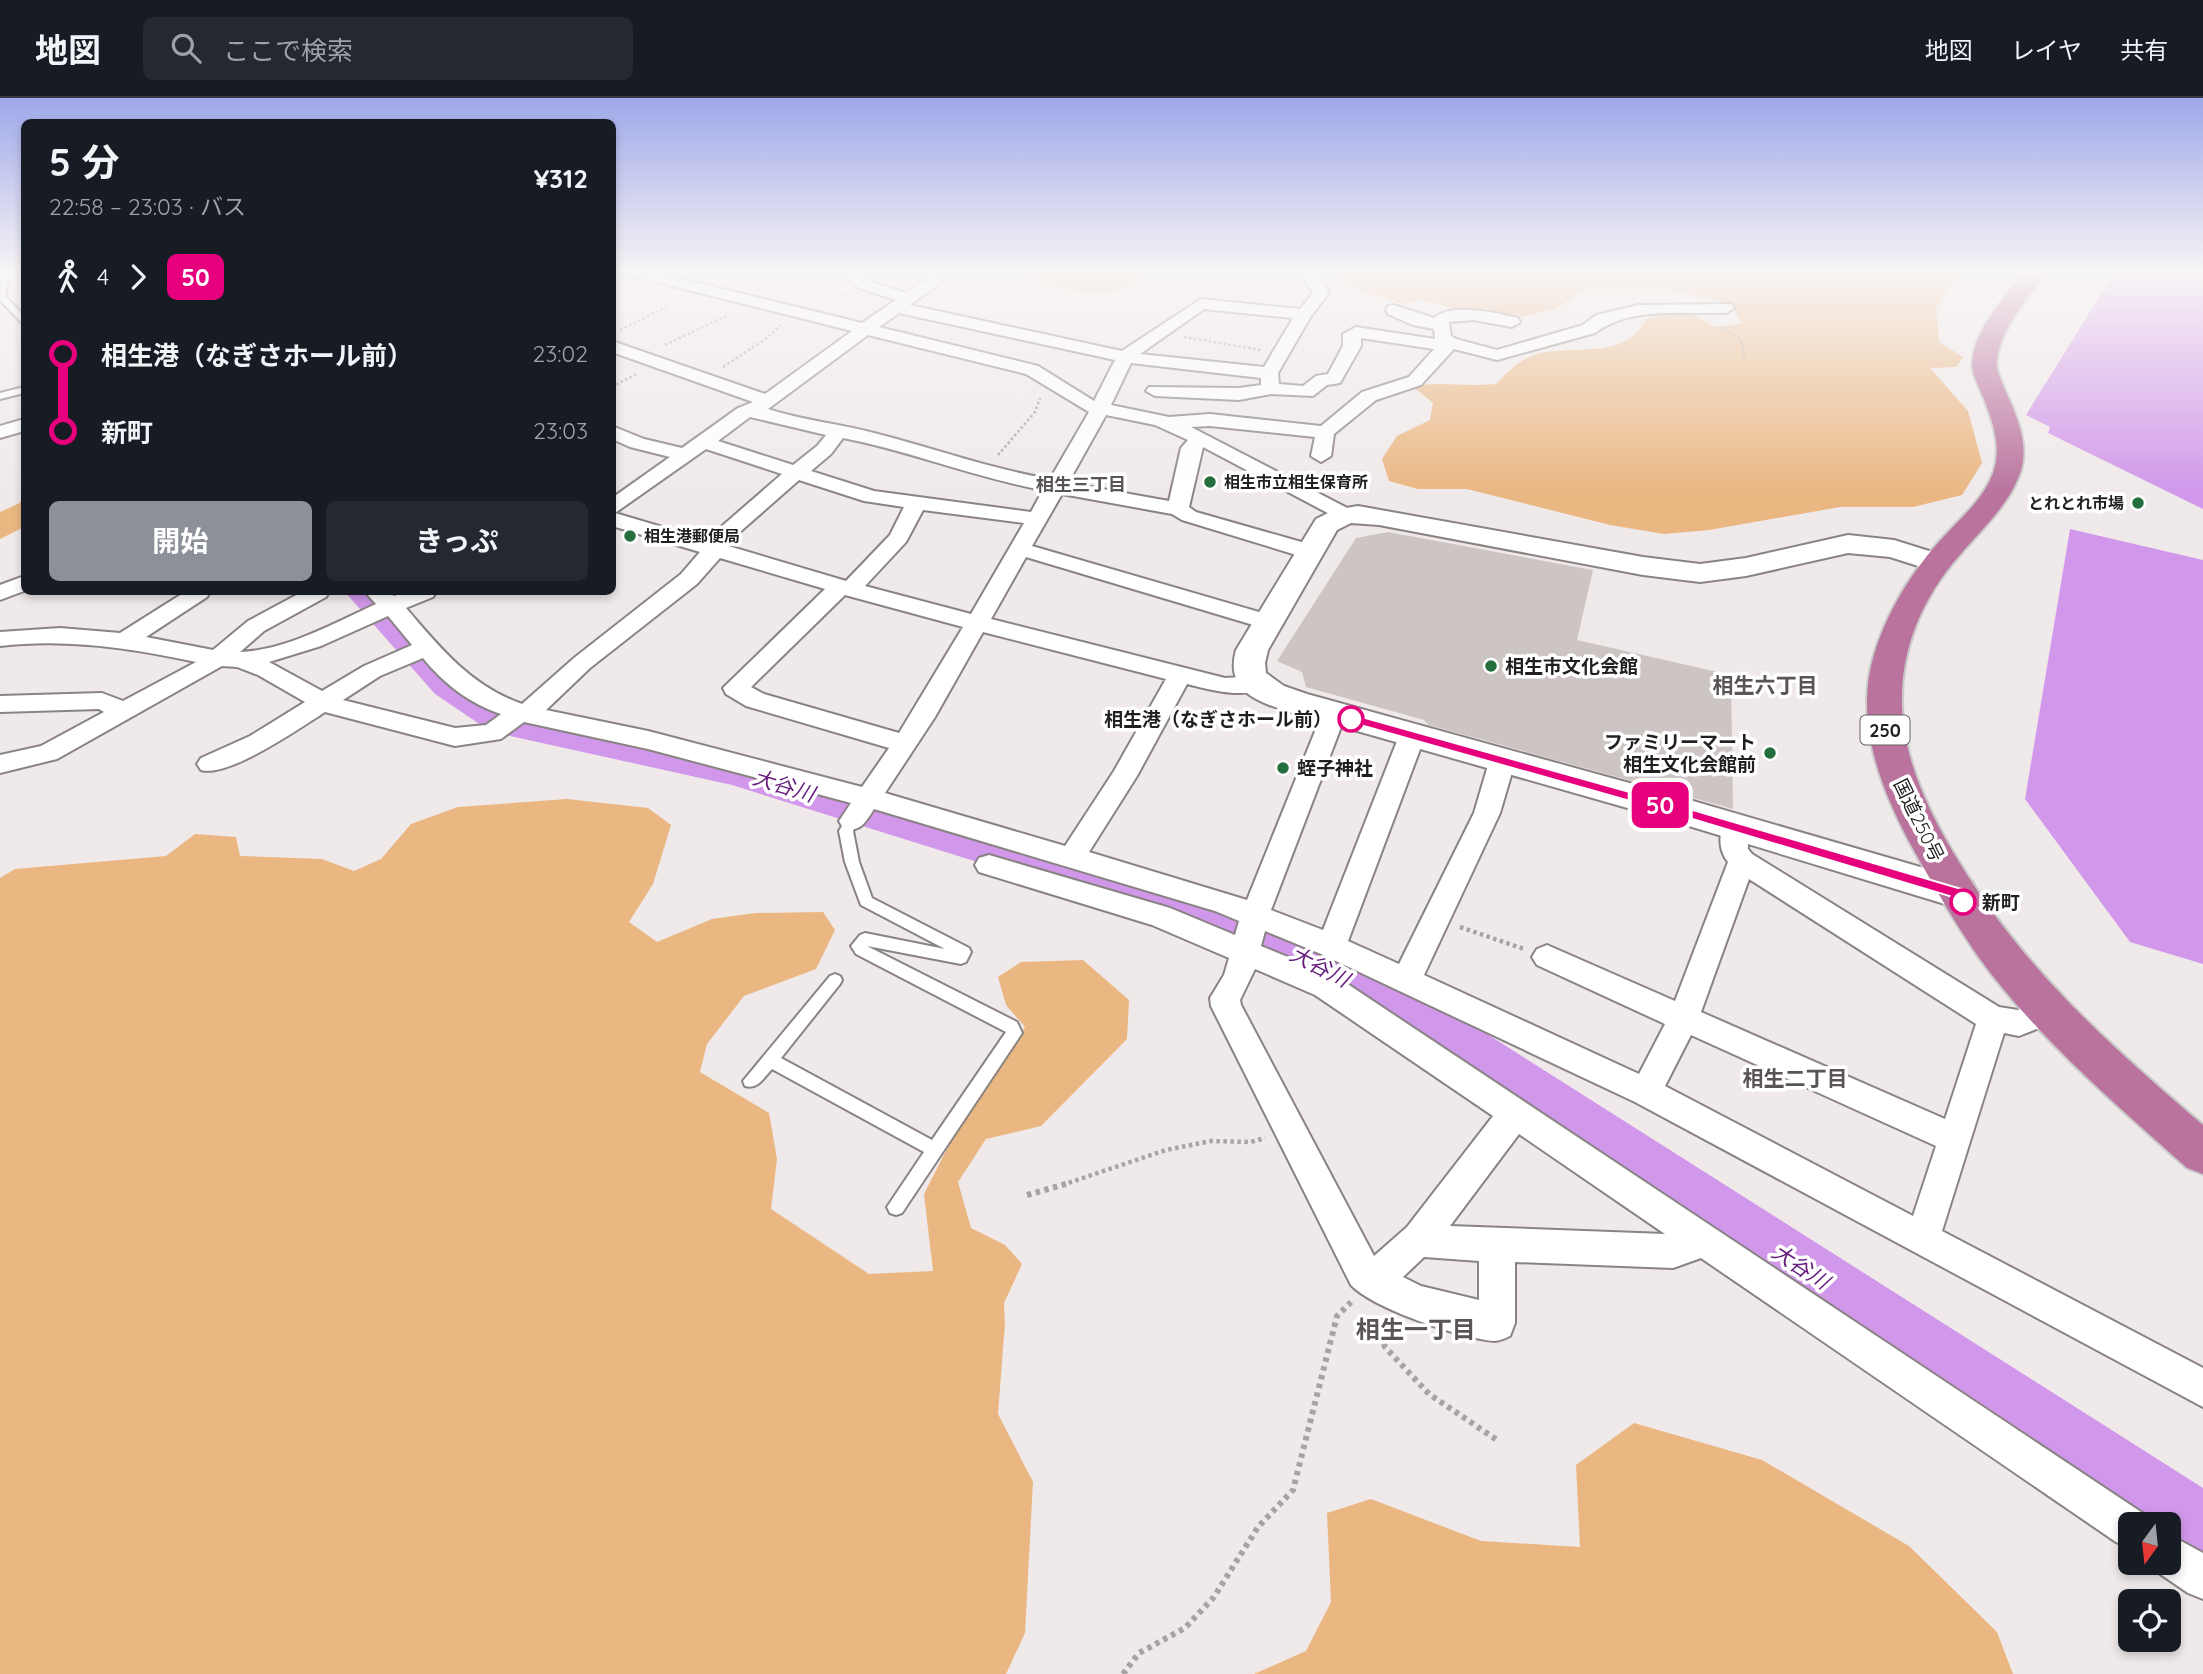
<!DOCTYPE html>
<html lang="ja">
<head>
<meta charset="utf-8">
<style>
	:root { --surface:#171b24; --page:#242831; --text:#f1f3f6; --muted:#9ea1a6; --line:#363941; --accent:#8c9099 }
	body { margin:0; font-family:Quicksand,"Noto Sans JP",sans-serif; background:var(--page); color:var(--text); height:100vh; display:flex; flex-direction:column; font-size:26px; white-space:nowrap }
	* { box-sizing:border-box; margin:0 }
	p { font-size:23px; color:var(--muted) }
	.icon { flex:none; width:38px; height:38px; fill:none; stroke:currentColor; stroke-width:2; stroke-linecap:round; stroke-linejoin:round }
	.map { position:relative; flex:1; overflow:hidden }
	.side { position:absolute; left:21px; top:21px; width:595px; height:476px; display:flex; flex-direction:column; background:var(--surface); border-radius:10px; box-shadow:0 4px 10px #0003 }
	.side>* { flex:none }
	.badge { padding:0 14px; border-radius:10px; font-size:24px; line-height:46px }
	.needle { width:46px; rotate:195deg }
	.tools { position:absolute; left:2118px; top:1414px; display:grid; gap:14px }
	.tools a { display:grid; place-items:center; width:63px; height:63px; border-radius:10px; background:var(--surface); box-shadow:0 4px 10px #0003; font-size:35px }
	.map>.badge { position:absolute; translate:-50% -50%; box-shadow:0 0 0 4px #fff }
	.legs { display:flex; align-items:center; gap:10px; height:77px; padding:0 28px; font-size:23px }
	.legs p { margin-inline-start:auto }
	.summary { display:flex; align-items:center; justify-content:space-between; height:119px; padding:0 28px }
	h1 { font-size:38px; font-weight:700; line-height:52px }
	.cta { display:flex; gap:14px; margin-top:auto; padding:14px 28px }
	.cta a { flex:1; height:80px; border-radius:10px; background:var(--accent); color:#fff; font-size:28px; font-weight:700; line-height:80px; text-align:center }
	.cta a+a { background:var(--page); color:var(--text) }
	ul { padding:0 28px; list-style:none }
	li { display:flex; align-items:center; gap:24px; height:77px; font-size:26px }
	li i { display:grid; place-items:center; width:10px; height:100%; margin:0 9px; background:currentColor }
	li i::after { content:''; width:18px; height:18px; margin:-9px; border:5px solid; border-radius:50%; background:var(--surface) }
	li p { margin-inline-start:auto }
	li:first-child i { background:linear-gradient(#0000 50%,currentColor 0) }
	li:last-child i { background:linear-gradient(currentColor 50%,#0000 0) }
	header { display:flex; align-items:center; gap:42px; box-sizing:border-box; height:98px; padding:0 35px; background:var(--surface); border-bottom:2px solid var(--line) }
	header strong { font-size:33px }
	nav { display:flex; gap:38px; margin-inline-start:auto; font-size:24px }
	.search { width:490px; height:63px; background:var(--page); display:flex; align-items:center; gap:18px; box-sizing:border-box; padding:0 24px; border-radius:10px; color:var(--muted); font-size:26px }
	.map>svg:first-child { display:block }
	.green { fill:#eab782 }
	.water { fill:#d197ea }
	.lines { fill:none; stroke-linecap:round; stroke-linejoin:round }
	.river { fill:#d197ea; fill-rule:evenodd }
	.building { fill:#ccc5c3 }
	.lane-casing { stroke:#8a8384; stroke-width:4 }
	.street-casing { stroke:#8a8384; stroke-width:4 }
	.secondary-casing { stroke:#8a8384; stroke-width:4 }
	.highway-casing { stroke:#cac9c9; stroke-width:4 }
	.path-far2 { stroke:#a8a3a3; stroke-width:2.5; stroke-dasharray:2.5 2.5; stroke-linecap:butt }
	.path-far1 { stroke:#a8a3a3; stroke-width:4.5; stroke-dasharray:3.5 3.5; stroke-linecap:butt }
	.path { stroke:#a8a3a3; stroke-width:6; stroke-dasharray:4.5 4.5; stroke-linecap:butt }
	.lane { fill:#fff; fill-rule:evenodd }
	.street { fill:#fff; fill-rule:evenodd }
	.secondary { fill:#fff; fill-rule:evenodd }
	.highway { fill:#b9739d; fill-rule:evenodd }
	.line-1 { fill:#e6007e; stroke:#fff; stroke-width:2 }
	.poi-dot { fill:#256f3e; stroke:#fff; stroke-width:2.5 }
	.stop-1-dot { fill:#fff; stroke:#e6007e; stroke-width:3.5 }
	.labels { text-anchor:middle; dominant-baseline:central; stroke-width:7; stroke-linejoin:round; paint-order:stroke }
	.far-poi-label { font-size:16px; font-weight:bold; fill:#221f1f; stroke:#fff; text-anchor:start }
	.far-neighbourhood-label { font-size:18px; font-weight:bold; fill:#5a5455; stroke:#fff }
	.shield { fill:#fff; stroke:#646262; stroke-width:2 }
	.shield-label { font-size:18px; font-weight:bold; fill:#221f1f }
	.poi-label { font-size:19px; font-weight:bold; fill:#221f1f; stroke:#fff; text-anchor:start }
	.stop-label { font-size:19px; font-weight:bold; fill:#221f1f; stroke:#fff; text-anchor:end }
	.street-label { font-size:19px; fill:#221f1f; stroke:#fff }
	.neighbourhood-label { font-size:21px; font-weight:bold; fill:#5a5455; stroke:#fff }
	.water-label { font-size:21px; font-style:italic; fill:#641d7d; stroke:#fff }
	.near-neighbourhood-label { font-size:24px; font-weight:bold; fill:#5a5455; stroke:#fff }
</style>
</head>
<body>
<header>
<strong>地図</strong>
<div class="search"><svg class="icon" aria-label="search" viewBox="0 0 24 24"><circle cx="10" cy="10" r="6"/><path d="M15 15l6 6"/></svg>ここで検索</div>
<nav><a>地図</a><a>レイヤ</a><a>共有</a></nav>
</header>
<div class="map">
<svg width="2203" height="1576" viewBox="0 0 2203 1576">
	<rect width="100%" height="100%" fill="#f0e9e9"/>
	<path class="green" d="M1027,175H1148C1140,179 1133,185 1124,189C1097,202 1052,189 1027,175Z
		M1337,175H1959L1936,210L1939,244L1963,259L1956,269L1930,270L1968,313L1982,365L1962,397L1913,409H1840L1709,432L1664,436L1610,427L1467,391H1418L1389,383L1382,361L1397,338L1430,322L1433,305L1412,288C1441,284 1468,289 1496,286C1510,272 1522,259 1541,255C1578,247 1625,262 1646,221L1674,214L1692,215L1714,229L1742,226L1731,206L1668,191H1586L1556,211L1525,218L1494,221L1422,202L1403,206L1368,195L1342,181Z
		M24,396V429L0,441V414L20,405Z
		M567,701L648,710L671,727L653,786L629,824L657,844L712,821L755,815L823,814L835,832L816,871L744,898L707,946L700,974L769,1015L777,1061L771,1111L869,1176L933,1173L924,1096L953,1039L1025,929L1006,907L998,879L1021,864L1083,862L1129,902L1127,941L1041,1028L986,1041L958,1084L971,1130L1005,1147L1022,1166L1004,1205L1005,1225L998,1316L1033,1384L1025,1535L1006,1576H0V780L15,771L166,758L195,736L236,739L240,758L322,761L354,773L381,761L411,726L458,709Z
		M1634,1325L1762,1362L1909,1448L1997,1534L2013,1576H1254L1306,1553L1331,1504L1327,1415L1371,1401L1481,1443L1580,1449L1576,1367Z"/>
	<path class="water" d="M2114,175H2203V411L2048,335L2050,329L2026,317Z
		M2070,431L2203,462V866L2130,844L2025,701Z"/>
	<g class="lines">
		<path class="river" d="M345,494H384L464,577L484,592L530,615L736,657L1239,808L1256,813L1424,896L2203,1390V1464L2168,1447V1426H2137L1388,926L1223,841L732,687L506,637L478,625L435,596Z"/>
	</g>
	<path class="building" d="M1388,434L1593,472L1577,542L1731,577L1733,711L1429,627L1424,622L1306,589L1302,574L1277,563L1356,440Z"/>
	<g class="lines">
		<defs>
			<path id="lane" d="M1,175H9L5,198L24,218V224H21L0,202Z
				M24,289V295L0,301V295Z
				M852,718L859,723L853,733L859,764L872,800L969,850L971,854L966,864L961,866L867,848L1017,924L1022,935L902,1115L896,1117L890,1115L887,1109L924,1054L772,971C764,979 758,992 745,988L743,983L830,878L835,876L840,878L842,882L840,886L781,960L932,1042L1006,934L856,856L851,848L860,837L865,835L945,851L861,807L845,764L839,733L847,720Z"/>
			<path id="street" d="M612,175H657L862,225L896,202L859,190L851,182L836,175H861L871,184L906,195L926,181L928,175H944L939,186L910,207L1122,253L1201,201L1300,211L1313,195L1300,175H1317L1329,195L1311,218L1278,275L1279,286L1303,288L1316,278L1328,276L1343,248V236L1356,229L1435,241L1434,231L1413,227L1388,216L1386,212L1388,208L1394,207L1434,220C1451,204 1497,215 1518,220L1520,224L1512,229L1474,222L1449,224L1451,238L1456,241L1497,252L1583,227L1596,217L1639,207L1732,206L1734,210L1726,215C1684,216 1630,208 1595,235L1497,262L1454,251L1421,287L1376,302L1334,336L1331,358L1321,364L1311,358L1315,339L1210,328L1191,329L1353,413L1356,417L1353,421H1339L1203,349L1189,409L1196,414L1319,449L1322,454L1319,459H1303L1182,422L1172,416L1062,396L1032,448L1276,519L1279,524L1276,529H1260L1026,459L991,521L1225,580L1257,578L1266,580L1269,586L1266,592C1237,599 1215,593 1187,586L1137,678L1089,754L1247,802L1322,616L1325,610L1334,608L1343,610L1346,616L1271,812L1323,832L1399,638L1403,632L1412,629L1421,632L1425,638L1348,843L1399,866L1474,715L1489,664L1493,658L1502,655L1511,658L1515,664L1500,715L1424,877L1639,976L1665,926L1537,867L1532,859L1537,851L1547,847L1675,903L1728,764C1719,753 1718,737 1725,724L1735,721L1745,724L1748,731V751L1752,756L1999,909L2018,912L2051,899L2062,903L2066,912L2062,921L2019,938L2004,935L1942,1133L2203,1270V1309L1635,1004L1321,856L1265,833L1261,848L1337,879L2144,1416L2149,1426H2130V1450L2116,1444L1701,1160L1673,1170L1515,1164V1225L1510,1238C1505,1240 1500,1243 1494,1243C1461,1240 1374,1211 1351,1187L1211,908L1210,900L1224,877L1229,860L1152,827L979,774L975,767L979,760L989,757L1170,810L1235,837L1239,823L1215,813L874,711C865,725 860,735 843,730L839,723L851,705L648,651L524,624L501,641L455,648L325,614C300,630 228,680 201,672L197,666L201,660L250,638L305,604L258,577L237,569L222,568L57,661L0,675V657L41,648L104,614L99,611L0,614V598L102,595L123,603L196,564C131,550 66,540 0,548V534L60,530L120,535L185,494H210L207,499L146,539L213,552L248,523L302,494H329L326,499L264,533L240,554C287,552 334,525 376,506L365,494H389L394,498L406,494H436L433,499L406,510C440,550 471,588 522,606L574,560L681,476L700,454L612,428V400L670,359L630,349L612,341V328L644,341L682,350L738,310L753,304L612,254V243L765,296L852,233L632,178L630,176L612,185ZM1204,211L1293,220L1264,269L1140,256ZM899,215L1115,262L1094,303L1038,268L879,229ZM868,237L1026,276L1089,314L1050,381C991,371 936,351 878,336C842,326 804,323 768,311ZM1361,240L1434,251L1409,279L1362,294L1321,328L1210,316L1169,319L1111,307L1131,265L1261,280V287L1239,290L1149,289L1146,293L1155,298L1239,302L1271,296L1313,298L1327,287L1340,285L1361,248ZM1106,317L1155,327L1188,342L1181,350L1169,403L1068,385ZM750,319L826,337L817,348L793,367L718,343ZM843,340C911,353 975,380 1043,392L1031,414L874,393L811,373L831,356ZM706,351L782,376L706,442L615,415ZM799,382L864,403L904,409L890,437L846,483L725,447ZM923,412L1024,425L971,516L865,488L906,444ZM720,460L825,491L723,590L726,596L746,608L889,650L862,689L648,633L546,612L590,570L697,486ZM845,497L963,529L899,635L764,596L751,589ZM388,518L412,547L364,568L322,593L269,564L321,548ZM983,534L1166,581L1114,673L1065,748L885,695L935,619ZM423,560C443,585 470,606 501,616L486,627L455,630L343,602L380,578ZM1749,781L1976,926L1945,1021L1701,914ZM1255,871L1315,897L1493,1018L1407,1129L1374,1158L1241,907L1240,902ZM1691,937L1936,1048L1913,1118L1665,988ZM1519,1036L1665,1136L1450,1128ZM1424,1159L1479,1163V1202L1421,1188L1403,1179Z
				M24,321V333L0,340V328Z
				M24,478V493L0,502V487Z
				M2168,1436L2203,1455V1501L2188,1495L2153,1471L2151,1465H2168Z"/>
			<path id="secondary" d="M1358,408L1643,459L1700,466L1746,460L1848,437L1894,442L1948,459L1952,465L1948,471L1937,474L1890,459L1848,455L1746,478L1700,484L1643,477L1379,427L1351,425L1337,432L1268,552L1265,565L1266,575L1284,588L1307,596L1669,696L1972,784L1977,795L1972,806L1958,810L1666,721L1294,615C1261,605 1224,595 1236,552L1316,421L1334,412Z"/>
			<path id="highway" d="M2024,175H2046C2028,201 2001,229 1997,262C1996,273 2001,281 2005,292C2017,318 2031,349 2019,378C2007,409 1980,433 1959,458C1941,478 1925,504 1915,530C1883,615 1914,691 1959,764C2024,871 2109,947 2203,1027V1076L2187,1070C2114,1005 2038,940 1980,861C1956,827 1936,792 1916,756C1883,697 1853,625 1874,557C1886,517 1909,478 1937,446C1956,424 1983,403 1993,375C2003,347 1991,318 1980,292C1977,284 1972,276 1972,267C1973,233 2004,200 2024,175Z"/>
		</defs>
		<use href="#lane" class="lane-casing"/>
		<use href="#street" class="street-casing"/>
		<use href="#secondary" class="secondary-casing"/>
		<use href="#highway" class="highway-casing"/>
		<path class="path-far2" d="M768,175L847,198
			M1721,229C1737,237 1744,241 1744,260
			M620,232L666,209
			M1184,239L1261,252
			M665,247L726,218
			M723,269L767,240L781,227
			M612,289L636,276
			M998,357L1035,314L1040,300"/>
		<path class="path-far1" d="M1460,829L1524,851
			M1062,1087L1166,1052L1211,1043L1251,1044L1265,1040"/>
		<path class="path" d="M1027,1097L1069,1085
			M1376,1220L1385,1249L1429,1296L1497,1342
			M1123,1576L1139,1555L1185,1530L1214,1499L1258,1429L1293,1392L1337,1218L1351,1204"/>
		<use href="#lane" class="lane"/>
		<use href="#street" class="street"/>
		<use href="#secondary" class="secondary"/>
		<use href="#highway" class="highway"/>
	</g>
	<linearGradient id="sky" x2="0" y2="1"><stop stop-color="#9fa8e9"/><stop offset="0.44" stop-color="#f8f5f5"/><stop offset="1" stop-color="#f8f5f5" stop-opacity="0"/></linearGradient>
	<rect width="2203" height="396" fill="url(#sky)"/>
	<path class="line-1" d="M1351,616L1669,705L1958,790L1962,791L1970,804L1963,810L1958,808L1953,799L1669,714L1346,623L1345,621Z"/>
	<g class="poi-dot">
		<circle cx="1210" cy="384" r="7"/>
		<circle cx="2138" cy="405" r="7"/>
		<circle cx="630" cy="438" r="7"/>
		<circle cx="1491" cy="568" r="7"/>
		<circle cx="1770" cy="655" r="7"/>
		<circle cx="1283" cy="670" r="7"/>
	</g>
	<g class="stop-1-dot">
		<circle cx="1351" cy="621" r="12"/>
		<circle cx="1963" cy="804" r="12"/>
	</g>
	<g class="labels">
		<g class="far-poi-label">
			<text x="1224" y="384">相生市立相生保育所</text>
			<text x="2124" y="405" text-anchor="end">とれとれ市場</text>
			<text x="644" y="438">相生港郵便局</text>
		</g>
		<g class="far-neighbourhood-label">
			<text x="1081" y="386">相生三丁目</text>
		</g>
		<rect class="shield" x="1860.5" y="617.5" width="49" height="29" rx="5"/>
		<g class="shield-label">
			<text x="1885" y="632">250</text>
		</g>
		<g class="poi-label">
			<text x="1505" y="568">相生市文化会館</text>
			<text x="1756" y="644" text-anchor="end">ファミリーマート<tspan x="1756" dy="22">相生文化会館前</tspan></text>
			<text x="1297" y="670">蛭子神社</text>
		</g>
		<g class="stop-label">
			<text x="1332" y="621">相生港（なぎさホール前）</text>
			<text x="1982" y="804" text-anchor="start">新町</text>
		</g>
		<g class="street-label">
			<text transform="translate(1919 722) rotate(64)">国道250号</text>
		</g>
		<g class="neighbourhood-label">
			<text x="1765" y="587">相生六丁目</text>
			<text x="1795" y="980">相生二丁目</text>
		</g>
		<g class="water-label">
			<text transform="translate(784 687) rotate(17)">大谷川</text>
			<text transform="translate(1320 868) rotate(27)">大谷川</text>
			<text transform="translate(1801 1168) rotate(33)">大谷川</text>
		</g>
		<g class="near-neighbourhood-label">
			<text x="1416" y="1231">相生一丁目</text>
		</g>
	</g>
</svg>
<div class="tools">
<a><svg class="needle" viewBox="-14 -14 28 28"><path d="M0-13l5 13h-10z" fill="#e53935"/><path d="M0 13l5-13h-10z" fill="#9ea1a6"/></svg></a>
<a><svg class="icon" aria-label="locate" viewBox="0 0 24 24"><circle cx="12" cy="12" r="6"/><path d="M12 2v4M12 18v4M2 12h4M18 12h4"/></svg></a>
</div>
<b class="badge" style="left:1660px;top:707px;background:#e6007e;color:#fff">50</b>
<section class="side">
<div class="summary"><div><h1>5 分</h1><p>22:58 – 23:03 · バス</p></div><b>¥312</b></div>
<div class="legs"><svg class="icon" aria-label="walk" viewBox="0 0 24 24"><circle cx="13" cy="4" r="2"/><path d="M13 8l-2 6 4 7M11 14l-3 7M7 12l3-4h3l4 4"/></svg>4<svg class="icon" aria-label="forward" viewBox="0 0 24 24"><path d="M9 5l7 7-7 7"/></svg><b class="badge" style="background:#e6007e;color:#fff">50</b></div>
<ul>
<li><i style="color:#e6007e"></i><b>相生港（なぎさホール前）</b><p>23:02</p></li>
<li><i style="color:#e6007e"></i><b>新町</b><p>23:03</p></li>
</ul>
<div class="cta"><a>開始</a><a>きっぷ</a></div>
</section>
</div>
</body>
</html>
